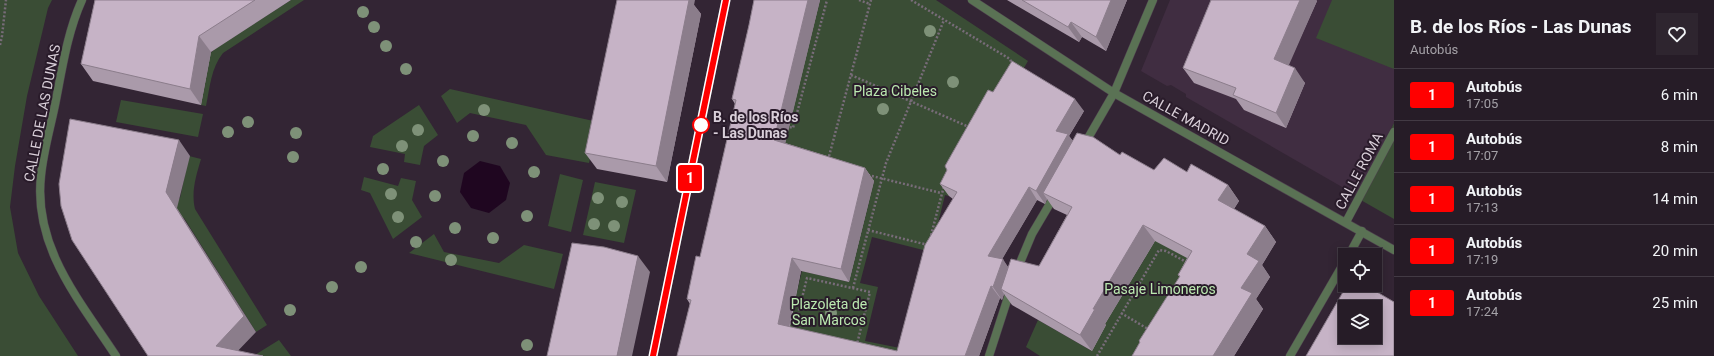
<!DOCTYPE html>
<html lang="es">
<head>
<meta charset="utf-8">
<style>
	:root { --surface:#261c27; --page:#2e252f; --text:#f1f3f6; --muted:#a4a1a7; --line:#423a44 }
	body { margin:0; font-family:Roboto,sans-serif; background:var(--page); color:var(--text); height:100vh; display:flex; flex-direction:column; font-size:15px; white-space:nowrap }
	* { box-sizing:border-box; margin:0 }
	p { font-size:13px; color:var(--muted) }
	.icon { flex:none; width:22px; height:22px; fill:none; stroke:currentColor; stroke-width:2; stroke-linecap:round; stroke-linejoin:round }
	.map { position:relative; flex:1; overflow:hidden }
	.drawer { display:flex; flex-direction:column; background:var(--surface); width:320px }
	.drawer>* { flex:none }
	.badge { padding:0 8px; border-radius:3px; font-size:14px; line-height:26px }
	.tools { position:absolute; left:1338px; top:248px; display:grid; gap:8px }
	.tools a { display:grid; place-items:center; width:44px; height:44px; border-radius:0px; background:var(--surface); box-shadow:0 2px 10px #0003,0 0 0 1px var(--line); font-size:20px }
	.map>.badge { position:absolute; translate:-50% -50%; box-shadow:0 0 0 2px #fff }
	.round { display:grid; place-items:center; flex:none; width:42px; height:42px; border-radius:0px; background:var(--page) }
	.summary { display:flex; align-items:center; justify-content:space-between; height:68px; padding:0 16px }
	h1 { font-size:19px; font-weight:700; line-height:30px }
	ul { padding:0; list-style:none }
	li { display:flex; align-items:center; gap:12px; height:52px; padding:0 16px; border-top:1px solid var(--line) }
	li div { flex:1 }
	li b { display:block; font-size:15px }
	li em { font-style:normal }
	li .badge { min-width:44px; font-weight:700; text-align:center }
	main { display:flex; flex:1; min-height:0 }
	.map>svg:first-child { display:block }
	.built { fill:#402d41 }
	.green { fill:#3a4d35 }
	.water { fill:#1f0620 }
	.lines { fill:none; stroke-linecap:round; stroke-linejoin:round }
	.street-casing { stroke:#4e404e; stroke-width:9 }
	.secondary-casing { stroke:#4e404e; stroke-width:9 }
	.path { stroke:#786c79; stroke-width:2.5; stroke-dasharray:2 2; stroke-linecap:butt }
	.street { stroke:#5a7254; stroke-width:8 }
	.secondary { stroke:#739a69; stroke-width:8 }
	.tree { fill:#7e9178 }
	.wall { fill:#aa9aaa; fill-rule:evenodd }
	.shaded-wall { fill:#8b7d8b }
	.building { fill:#c6b3c6; stroke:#8b7d8b; fill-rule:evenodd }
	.line-casing { stroke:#fff; stroke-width:9 }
	.line { stroke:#f00; stroke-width:6 }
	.stop-dot { fill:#fff; stroke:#f00; stroke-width:2 }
	.labels { text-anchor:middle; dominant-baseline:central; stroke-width:4; stroke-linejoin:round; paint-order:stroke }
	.park-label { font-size:14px; fill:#bbe9b0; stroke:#291b2a }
	.street-label { font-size:14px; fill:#d9cfd9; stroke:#291b2a }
	.stop-label { font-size:14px; font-weight:bold; fill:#d9cfd9; stroke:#291b2a; text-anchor:start }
</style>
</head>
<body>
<main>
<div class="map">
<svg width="1394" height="356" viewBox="0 0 1394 356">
	<rect width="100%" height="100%" fill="#332534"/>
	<path class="built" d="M1170,0H1394V123L1356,195L1186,97V94L1171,85L1167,86L1141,71Z"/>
	<path class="green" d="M0,0H52L48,8L27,96L15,166L10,207L18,253L39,296L78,356H0Z
		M291,0H304L223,53C211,68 210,87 206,106L201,105L208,67L206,57L215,49Z
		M820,0H936L1028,61L949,196L945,195L931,252L872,237L860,283L878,287L865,341L910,350L908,356L786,335L802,271L849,282L874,181L782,152Z
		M1332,0H1394V69L1316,38Z
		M450,89L598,122L589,163L546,155L526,125L470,113L457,123L441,96Z
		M121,100L203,114L198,137L116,122Z
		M419,105L438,135L424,146L420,165L404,162L405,154L370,147L373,136Z
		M1394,123V219L1359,199L1356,195Z
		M189,156L201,159C196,176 191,192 195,209L267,325L256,332L184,218L180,217L177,210L176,201L180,198Z
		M560,174L583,180L571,232L548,226Z
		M364,177L398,186L401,178L416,181L412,200L422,217L393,239L370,193L361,190Z
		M595,182L636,190L624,243L583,235Z
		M434,234L444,252L499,263L524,245L563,254L554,289L409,253Z
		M1142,234L1208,250L1151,356H1040L1026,347L1038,320L1092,351L1091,318L1115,307L1145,258Z
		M279,340L291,356H253Z"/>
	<path class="water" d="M480,161L500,166L510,183L506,200L489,213L471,208L460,192L464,173Z"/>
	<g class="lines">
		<defs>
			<path id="street" d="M82,0C67,33 62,70 55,105C50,129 43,153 41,176C33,247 80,301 116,356
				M972,0L1114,93L1394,250
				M1084,145L1114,93L1153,0
				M1346,222L1394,132
				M1349,255L1362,231
				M1017,270L1032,234L1055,195
				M989,356L1011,288
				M1290,356L1345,261"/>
			<path id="secondary" d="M653,356L726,0"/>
		</defs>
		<use href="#street" class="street-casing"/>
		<use href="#secondary" class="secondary-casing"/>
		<path class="path" d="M859,0L870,4
			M911,0L1010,59L1012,64
			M0,45L2,36L6,0
			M851,75L969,127
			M786,126L793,128L827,0
			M828,160L871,0
			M868,175L941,193
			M868,230L928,245
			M930,239L944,186
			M853,288L886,163L944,20
			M1121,313L1148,329
			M795,330V326L807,278L870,292L857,344
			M1097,356L1159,250L1166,251L1188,263"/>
		<use href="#street" class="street"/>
		<use href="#secondary" class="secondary"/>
	</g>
	<g class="tree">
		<circle cx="363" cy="12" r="6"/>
		<circle cx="374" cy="27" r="6"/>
		<circle cx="930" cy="31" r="6"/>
		<circle cx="386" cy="46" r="6"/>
		<circle cx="406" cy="69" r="6"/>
		<circle cx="953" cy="82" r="6"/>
		<circle cx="883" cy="109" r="6"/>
		<circle cx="484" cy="110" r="6"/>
		<circle cx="248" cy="122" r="6"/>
		<circle cx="418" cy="130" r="6"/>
		<circle cx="228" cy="132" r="6"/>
		<circle cx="296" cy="133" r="6"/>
		<circle cx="473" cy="136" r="6"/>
		<circle cx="512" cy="143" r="6"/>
		<circle cx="402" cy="146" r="6"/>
		<circle cx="293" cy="157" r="6"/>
		<circle cx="443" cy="161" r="6"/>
		<circle cx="383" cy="169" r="6"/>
		<circle cx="534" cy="172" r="6"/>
		<circle cx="391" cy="194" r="6"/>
		<circle cx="435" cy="196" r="6"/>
		<circle cx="598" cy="198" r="6"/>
		<circle cx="622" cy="202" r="6"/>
		<circle cx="527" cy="216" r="6"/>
		<circle cx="398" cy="217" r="6"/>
		<circle cx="594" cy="224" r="6"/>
		<circle cx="614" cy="226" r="6"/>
		<circle cx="455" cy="228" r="6"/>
		<circle cx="493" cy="238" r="6"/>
		<circle cx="416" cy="242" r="6"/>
		<circle cx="451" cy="260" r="6"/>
		<circle cx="361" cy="267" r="6"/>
		<circle cx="332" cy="287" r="6"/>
		<circle cx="290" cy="310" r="6"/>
		<circle cx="831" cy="313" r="6"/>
		<circle cx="527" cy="345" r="6"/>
	</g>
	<path class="wall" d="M95,0H291L211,52L201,105L93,81L81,64Z
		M754,0H820L785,143L865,168L874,181L849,282L801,271L790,327L897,351L953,199L949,196L940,184L993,92L1084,111L1069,136L1073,141L1120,155L1154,170L1187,172L1228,185L1239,201L1234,209L1265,226L1276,242L1262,265L1270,277L1256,299L1263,309L1234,356H1132L1140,342L1139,341L1180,277L1178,275L1187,258L1155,241L1105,324L1106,325L1092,351L1012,305L1004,294L1002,300L1000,298L979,356H677L690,304L687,299L700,257L735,104L732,99L749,25ZM1047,199L1054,209L1067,215L1039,266L1008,267L1002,259L1037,200L1045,204Z
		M1007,0H1127L1106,51L1082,37L1079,42Z
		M1211,0H1316L1317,1L1288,65L1305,83L1286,128L1244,110L1236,99L1194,83L1183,68Z
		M694,5L701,14L667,182L597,169L585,153Z"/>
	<path class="shaded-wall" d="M683,0H695L694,5L701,14L667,182L656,166Z
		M808,0H820L783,153L774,140Z
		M1111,0H1127L1106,51L1096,37Z
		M1300,0H1316L1317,1L1285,74L1274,59Z
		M1071,22L1082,37L1079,42L1068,27Z
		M199,36L211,52L201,105L190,89Z
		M1295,68L1305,83L1286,128L1276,113Z
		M1075,99L1084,111L1069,136L1077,147L1043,193L1047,199L1045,204L1036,191L1056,131Z
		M179,140L190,156L177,208L256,332L233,356L216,346L166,192Z
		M865,168L874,181L849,282L841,269Z
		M1228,185L1239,201L1229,216L1218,200Z
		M1029,187L1037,200L997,268L988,256Z
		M1143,225L1155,241L1105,324L1106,325L1092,351L1080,335L1093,309Z
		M1265,226L1276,242L1262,265L1270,277L1256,299L1263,309L1234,356H1213L1241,288L1247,254Z
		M638,256L650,272L632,356H617Z
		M792,258L801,271L787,337L778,324Z
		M1003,259L1011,272L1001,289L1004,294L1002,300L993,287Z
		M991,286L1000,298L979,356H965Z"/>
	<path class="building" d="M95,0H255L199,36L190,89L81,64Z
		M617,0H689L656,166L585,153Z
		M754,0H808L774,140L865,168L841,269L792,258L778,324L897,351L925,245L957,192L940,184L947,170L945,166L988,90L993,92L1012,61L1075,99L1056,131L1068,134L1036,191L1029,187L988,256L1003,259L993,287L991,286L965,356H677L691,300L687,299L696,256L700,257L736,100L732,99L749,25Z
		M1022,0H1111L1096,37L1071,22L1068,27Z
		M1211,0H1300L1274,59L1295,68L1276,113L1233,95L1236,88L1183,68Z
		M70,119L179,140L166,192L244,316L216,346L263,356H148L72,240L61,206L59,184Z
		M1077,133L1093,137L1120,155L1122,152L1154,170L1164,158L1187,172L1191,164L1228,185L1218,200L1265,226L1247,254L1259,261L1241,288L1252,293L1213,356H1132L1140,342L1139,341L1180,276L1178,275L1192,251L1143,225L1093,309H1095L1080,335L1001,289L1011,259L1039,266L1072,207L1043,193Z
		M572,243L604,247L638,256L617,356H547Z
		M1347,285H1365L1394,302V356H1306ZM1345,307H1375V337H1345Z"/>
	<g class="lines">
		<defs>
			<path id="line" d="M653,356L726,0"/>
		</defs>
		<use href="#line" class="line-casing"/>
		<use href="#line" class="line"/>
	</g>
	<circle class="stop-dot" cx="701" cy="125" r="8"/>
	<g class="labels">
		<g class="park-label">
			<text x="895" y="91">Plaza Cibeles</text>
			<text x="1160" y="289">Pasaje Limoneros</text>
			<text x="829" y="304">Plazoleta de<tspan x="829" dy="16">San Marcos</tspan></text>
		</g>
		<g class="street-label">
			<text transform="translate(42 113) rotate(-79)">CALLE DE LAS DUNAS</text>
			<text transform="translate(1186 118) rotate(29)">CALLE MADRID</text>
			<text transform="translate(1359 171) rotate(-62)">CALLE ROMA</text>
		</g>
		<g class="stop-label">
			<text x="713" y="117">B. de los Ríos<tspan x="713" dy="16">- Las Dunas</tspan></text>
		</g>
	</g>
</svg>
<div class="tools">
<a><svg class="icon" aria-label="locate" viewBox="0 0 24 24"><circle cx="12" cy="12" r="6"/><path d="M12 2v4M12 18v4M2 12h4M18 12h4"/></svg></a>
<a><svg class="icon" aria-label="layers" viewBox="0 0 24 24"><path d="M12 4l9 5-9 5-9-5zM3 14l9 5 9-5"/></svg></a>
</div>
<b class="badge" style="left:690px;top:178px;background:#f00;color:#fff">1</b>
</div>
<section class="drawer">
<div class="summary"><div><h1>B. de los Ríos - Las Dunas</h1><p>Autobús</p></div><a class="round"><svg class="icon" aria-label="heart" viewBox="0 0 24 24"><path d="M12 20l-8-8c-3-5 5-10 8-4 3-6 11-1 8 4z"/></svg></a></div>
<ul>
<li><span class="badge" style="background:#f00;color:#fff">1</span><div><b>Autobús</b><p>17:05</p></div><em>6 min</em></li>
<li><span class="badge" style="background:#f00;color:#fff">1</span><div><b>Autobús</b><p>17:07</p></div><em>8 min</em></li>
<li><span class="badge" style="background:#f00;color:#fff">1</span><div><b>Autobús</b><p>17:13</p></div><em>14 min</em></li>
<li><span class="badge" style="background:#f00;color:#fff">1</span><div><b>Autobús</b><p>17:19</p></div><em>20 min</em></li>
<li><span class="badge" style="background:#f00;color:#fff">1</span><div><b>Autobús</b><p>17:24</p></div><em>25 min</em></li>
</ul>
</section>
</main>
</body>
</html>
